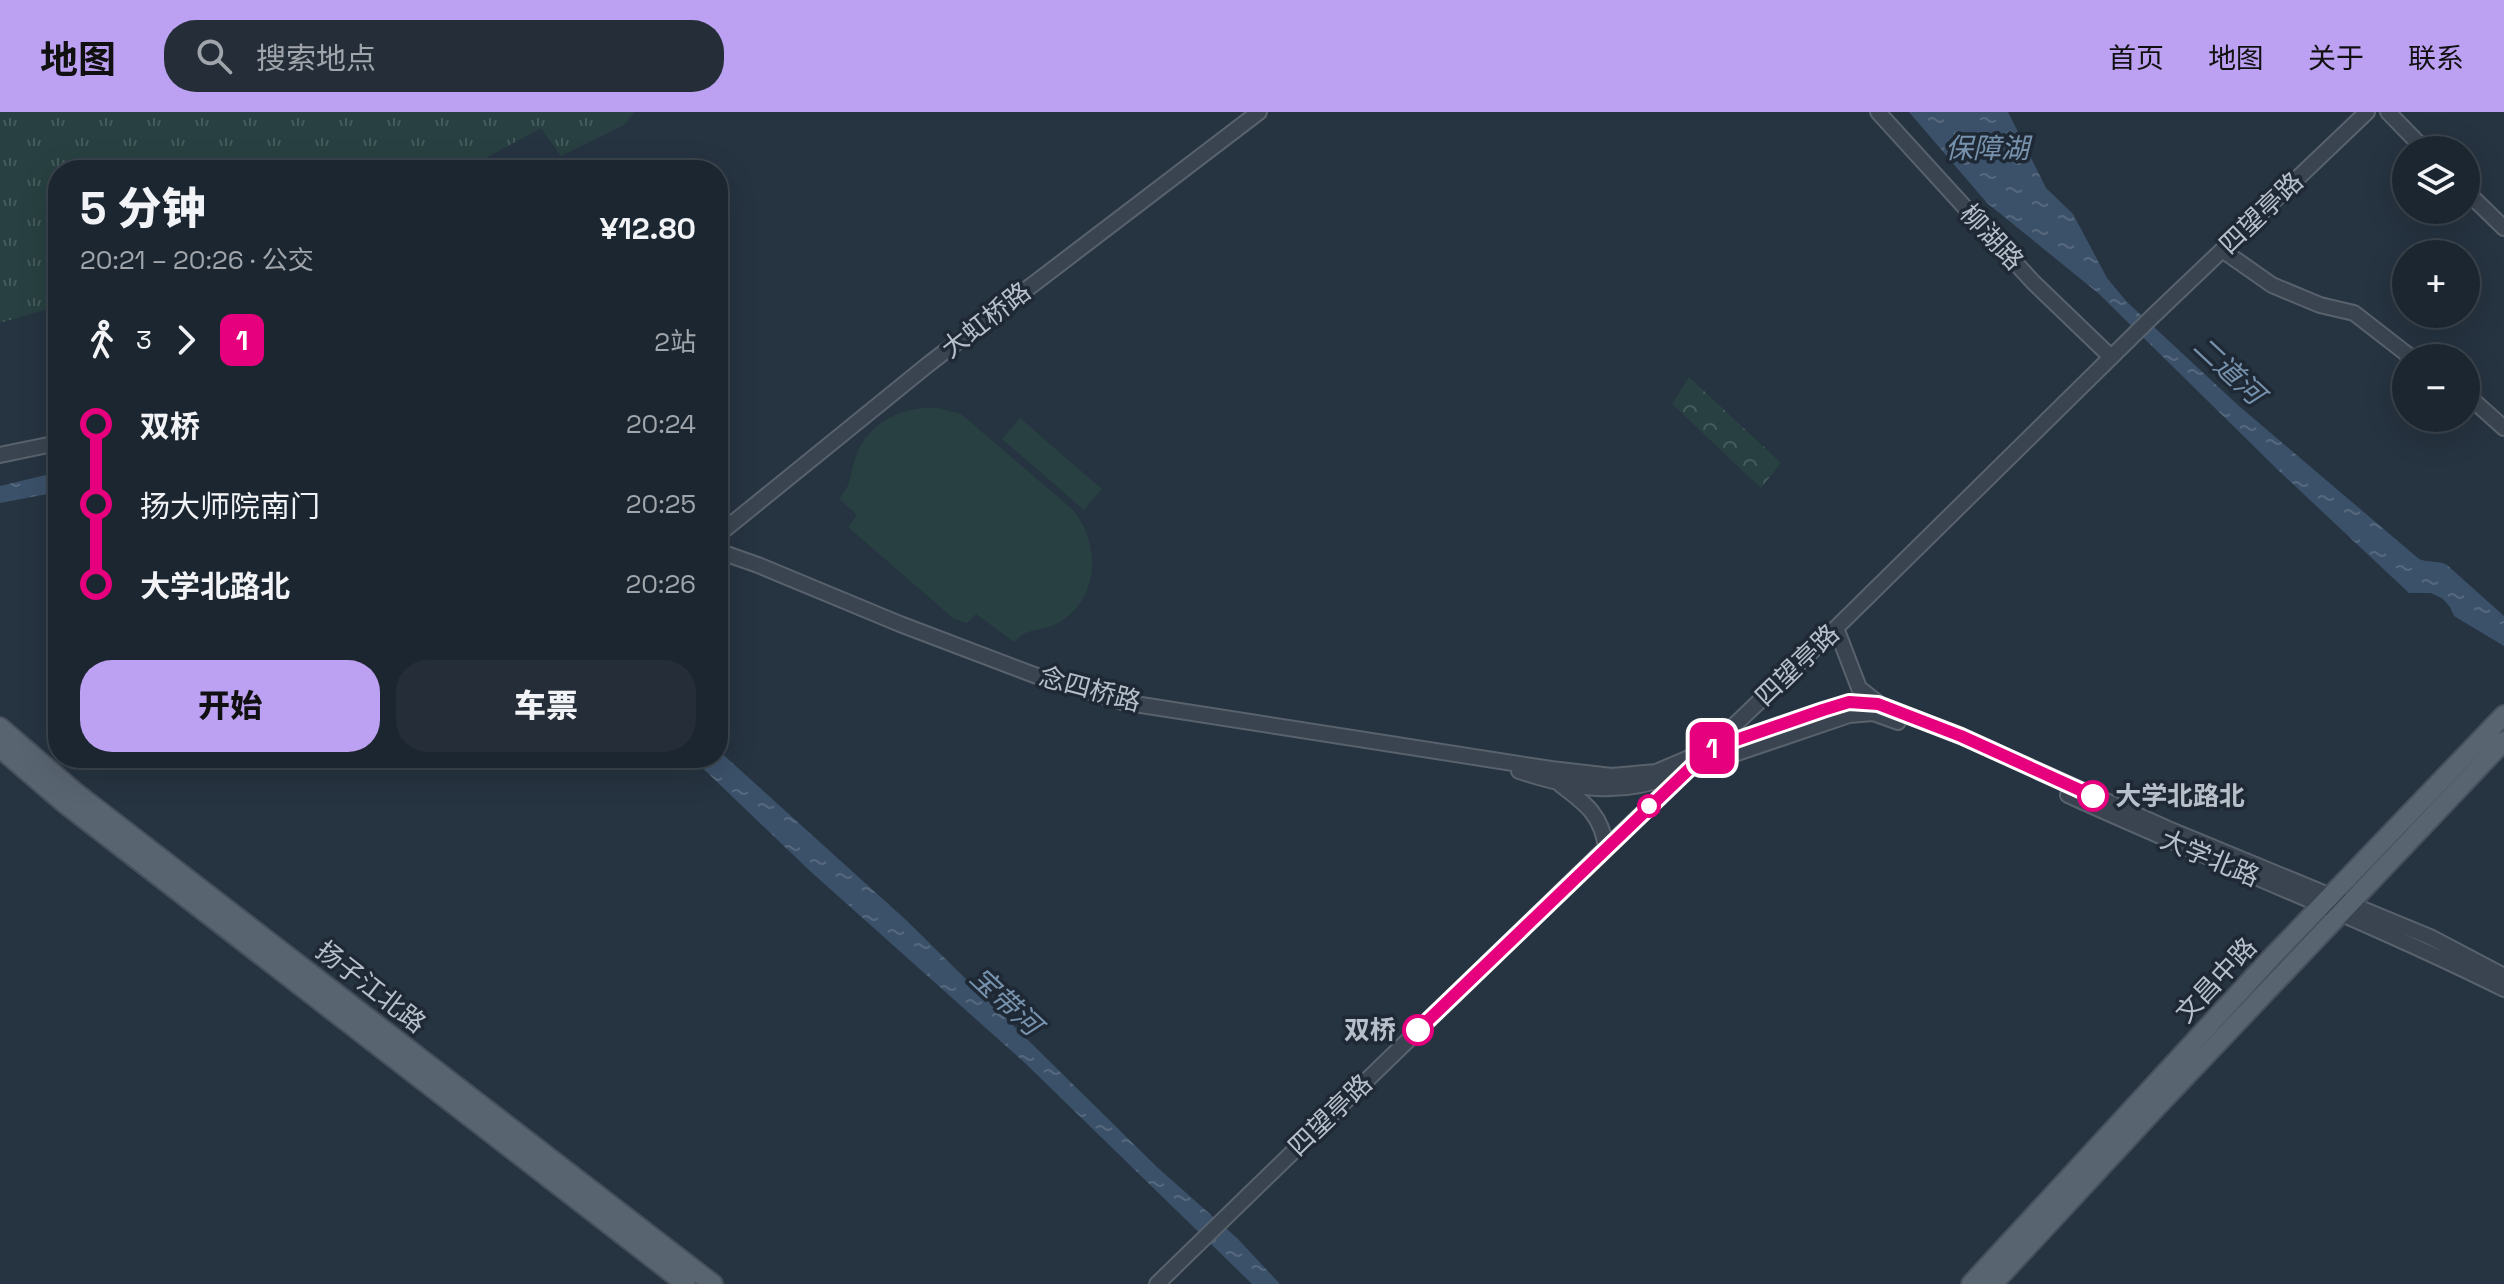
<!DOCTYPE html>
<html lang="zh">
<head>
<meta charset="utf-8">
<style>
	:root { --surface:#1c2630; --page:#252e38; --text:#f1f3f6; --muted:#a0a5ab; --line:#3a434c; --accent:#bca0f2 }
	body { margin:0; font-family:"Space Grotesk","Noto Sans SC",sans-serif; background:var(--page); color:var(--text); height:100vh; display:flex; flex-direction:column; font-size:30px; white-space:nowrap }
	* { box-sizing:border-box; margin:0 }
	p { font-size:26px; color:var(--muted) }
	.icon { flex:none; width:44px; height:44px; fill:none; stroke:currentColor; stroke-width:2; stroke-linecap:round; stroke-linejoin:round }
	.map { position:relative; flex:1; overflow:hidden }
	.details { position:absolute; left:48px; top:48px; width:680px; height:608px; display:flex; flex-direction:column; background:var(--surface); border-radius:32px; box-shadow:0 8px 32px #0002,0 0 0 2px var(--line) }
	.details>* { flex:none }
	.badge { padding:0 16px; border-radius:12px; font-size:28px; line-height:52px }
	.fabs { position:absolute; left:2392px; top:24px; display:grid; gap:16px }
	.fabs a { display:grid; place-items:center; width:88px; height:88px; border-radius:50%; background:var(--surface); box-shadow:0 8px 32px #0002,0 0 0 2px var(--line); font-size:40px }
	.map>.badge { position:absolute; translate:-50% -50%; box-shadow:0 0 0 4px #fff }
	.legs { display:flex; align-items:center; gap:12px; height:88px; padding:0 32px; font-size:26px }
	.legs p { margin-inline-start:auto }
	.headline { display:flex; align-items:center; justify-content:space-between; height:136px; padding:0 32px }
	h1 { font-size:44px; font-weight:800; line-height:60px }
	.action { display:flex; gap:16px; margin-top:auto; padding:16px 32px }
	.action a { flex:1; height:92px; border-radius:32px; background:var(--accent); color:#111; font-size:32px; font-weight:800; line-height:92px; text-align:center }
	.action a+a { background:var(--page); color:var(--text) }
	ul { padding:0 32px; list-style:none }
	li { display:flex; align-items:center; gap:28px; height:80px; font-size:30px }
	li i { display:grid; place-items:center; width:12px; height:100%; margin:0 10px; background:currentColor }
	li i::after { content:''; width:20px; height:20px; margin:-10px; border:6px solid; border-radius:50%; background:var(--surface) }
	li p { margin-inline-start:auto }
	li:first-child i { background:linear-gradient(#0000 50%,currentColor 0) }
	li:last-child i { background:linear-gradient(currentColor 50%,#0000 0) }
	header { display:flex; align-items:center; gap:48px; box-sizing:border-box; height:112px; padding:0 40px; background:var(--accent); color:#111 }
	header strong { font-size:38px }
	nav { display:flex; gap:44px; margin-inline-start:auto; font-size:28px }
	.search { width:560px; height:72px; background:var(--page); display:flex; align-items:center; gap:20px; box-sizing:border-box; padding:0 28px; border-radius:32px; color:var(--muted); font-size:30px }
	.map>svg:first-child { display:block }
	.green { fill:#284041 }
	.forest { fill:url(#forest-crowns) }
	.park { fill:url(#park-tufts) }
	.water { fill:url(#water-ripples) }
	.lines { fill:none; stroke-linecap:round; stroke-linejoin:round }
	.minor-casing { stroke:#58626d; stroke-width:18 }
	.major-casing { stroke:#46505c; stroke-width:22 }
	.minor { stroke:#3a4450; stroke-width:14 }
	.major { stroke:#586470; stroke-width:18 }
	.line-1-casing { stroke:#fff; stroke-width:18 }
	.line-1 { stroke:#e6007e; stroke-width:12 }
	.stop-1-dot { fill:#fff; stroke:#e6007e; stroke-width:4 }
	.labels { text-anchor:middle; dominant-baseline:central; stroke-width:7; stroke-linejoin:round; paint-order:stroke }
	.street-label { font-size:26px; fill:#b6bfca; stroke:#1f2935 }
	.stop-label { font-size:26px; font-weight:bold; fill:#b6bfca; stroke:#1f2935; text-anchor:start }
	.water-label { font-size:28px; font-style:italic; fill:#7792ad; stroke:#1f2935 }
</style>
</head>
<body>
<header>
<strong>地图</strong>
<div class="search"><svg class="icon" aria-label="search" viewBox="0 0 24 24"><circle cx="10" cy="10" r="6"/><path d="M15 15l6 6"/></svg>搜索地点</div>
<nav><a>首页</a><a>地图</a><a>关于</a><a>联系</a></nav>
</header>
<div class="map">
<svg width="2504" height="1172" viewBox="0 0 2504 1172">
	<defs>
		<pattern id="forest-crowns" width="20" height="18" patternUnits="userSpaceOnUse" patternTransform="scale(2)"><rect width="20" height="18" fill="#284041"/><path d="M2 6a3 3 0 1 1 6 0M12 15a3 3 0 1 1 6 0" fill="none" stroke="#455a5b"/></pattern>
		<pattern id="park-tufts" width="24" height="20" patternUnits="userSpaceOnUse" patternTransform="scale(2)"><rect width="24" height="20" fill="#284041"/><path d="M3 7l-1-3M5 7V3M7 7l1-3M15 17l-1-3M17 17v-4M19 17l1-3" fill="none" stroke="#455a5b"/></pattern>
		<pattern id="water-ripples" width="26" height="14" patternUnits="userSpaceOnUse" patternTransform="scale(2)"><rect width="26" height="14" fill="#3b5169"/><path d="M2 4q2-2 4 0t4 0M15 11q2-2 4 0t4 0" fill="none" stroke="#55687d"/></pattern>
	</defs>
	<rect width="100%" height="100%" fill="#263340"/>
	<path class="green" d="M922,296H937L961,302L1073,398C1101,432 1100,488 1058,511C1040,521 1029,514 1014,530L976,502L967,511L954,507L848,415L857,403L839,387C852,372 849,365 855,347C865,316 891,300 922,296Z
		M1020,306L1102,377L1084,398L1002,327Z"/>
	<path class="forest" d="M1689,265L1781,351L1761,376L1672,292Z"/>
	<path class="park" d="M0,0H634L624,13L561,44L541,16L486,46L474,58H58V194L0,211Z"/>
	<path class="water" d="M1909,0H2008L2046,76L2073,102L2107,166L2127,190L2239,294L2419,447C2429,451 2438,448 2447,453L2504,504V534L2454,504L2450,495L2443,487L2431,481H2409L2279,359L2098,181L1987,91Z
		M58,360V380L0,391V374Z
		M718,638L906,808L1158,1056L1237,1126L1280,1172H1252L1026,952L810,759L692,646H718Z"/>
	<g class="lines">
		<defs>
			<path id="minor" d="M1878,0L2033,170L2111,245
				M2388,0L2425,38
				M2466,79L2504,116
				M2222,138L2272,173L2320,193L2354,201L2412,246
				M2466,282L2504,316
				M0,343L58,331
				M718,423L930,251L1259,0
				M718,439L758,453L900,512L1037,564L1122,590L1551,657L1612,664L1656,660L1710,637L1823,598L1849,590L1878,592L1961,624L2166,716L2430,825L2504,864
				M1836,516L1859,576L1878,591
				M1693,656L1849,603L1873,601L1898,610
				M1519,659C1574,677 1619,685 1674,663
				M1561,673C1585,691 1602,703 1606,736
				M2068,683C2212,749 2361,806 2504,877
				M1157,1172L1606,736L1836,516L2152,205L2367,0"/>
			<path id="major" d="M0,615L75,680L713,1172
				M0,636L64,691L686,1172
				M1971,1172L2271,846L2504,603
				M1993,1172L2156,996L2504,629"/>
		</defs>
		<use href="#minor" class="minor-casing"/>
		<use href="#major" class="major-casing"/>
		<use href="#minor" class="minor"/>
		<use href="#major" class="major"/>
	</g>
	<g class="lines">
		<defs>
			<path id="line-1" d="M1418,918L1710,637L1823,598L1849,590L1878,592L1961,624L2093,684"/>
		</defs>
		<use href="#line-1" class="line-1-casing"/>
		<use href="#line-1" class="line-1"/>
	</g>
	<g class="stop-1-dot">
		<circle cx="2093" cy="684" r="14"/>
		<circle cx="1649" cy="694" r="10"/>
		<circle cx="1418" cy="918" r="14"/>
	</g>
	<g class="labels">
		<g class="street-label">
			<text transform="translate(2261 101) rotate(-44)">四望亭路</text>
			<text transform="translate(1992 125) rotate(47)">柳湖路</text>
			<text transform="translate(986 208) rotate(-38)">大虹桥路</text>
			<text transform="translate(1797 553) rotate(-44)">四望亭路</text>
			<text transform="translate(1090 577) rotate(15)">念四桥路</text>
			<text transform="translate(2210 746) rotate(23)">大学北路</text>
			<text transform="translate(2216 868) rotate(-47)">文昌中路</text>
			<text transform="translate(371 875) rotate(38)">扬子江北路</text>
			<text transform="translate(1330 1003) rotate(-44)">四望亭路</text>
		</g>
		<g class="stop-label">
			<text x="2115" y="684">大学北路北</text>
			<text x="1396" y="918" text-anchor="end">双桥</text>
		</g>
		<g class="water-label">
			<text x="1987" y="36">保障湖</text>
			<text transform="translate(2229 258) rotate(43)">二道河</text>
			<text transform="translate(1006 889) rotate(43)">宝带河</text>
		</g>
	</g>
</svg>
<div class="fabs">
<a><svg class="icon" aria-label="layers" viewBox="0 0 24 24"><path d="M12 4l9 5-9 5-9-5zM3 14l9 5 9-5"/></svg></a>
<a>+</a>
<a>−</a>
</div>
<b class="badge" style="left:1712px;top:636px;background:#e6007e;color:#fff">1</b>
<section class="details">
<div class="headline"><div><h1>5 分钟</h1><p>20:21 – 20:26 · 公交</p></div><b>¥12.80</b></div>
<div class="legs"><svg class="icon" aria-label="walk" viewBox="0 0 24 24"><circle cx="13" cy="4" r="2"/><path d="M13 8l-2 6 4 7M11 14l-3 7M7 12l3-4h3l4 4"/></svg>3<svg class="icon" aria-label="forward" viewBox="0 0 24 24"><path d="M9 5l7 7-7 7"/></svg><b class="badge" style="background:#e6007e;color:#fff">1</b><p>2站</p></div>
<ul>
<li><i style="color:#e6007e"></i><b>双桥</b><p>20:24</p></li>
<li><i style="color:#e6007e"></i><span>扬大师院南门</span><p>20:25</p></li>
<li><i style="color:#e6007e"></i><b>大学北路北</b><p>20:26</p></li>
</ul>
<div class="action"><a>开始</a><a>车票</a></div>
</section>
</div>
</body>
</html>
